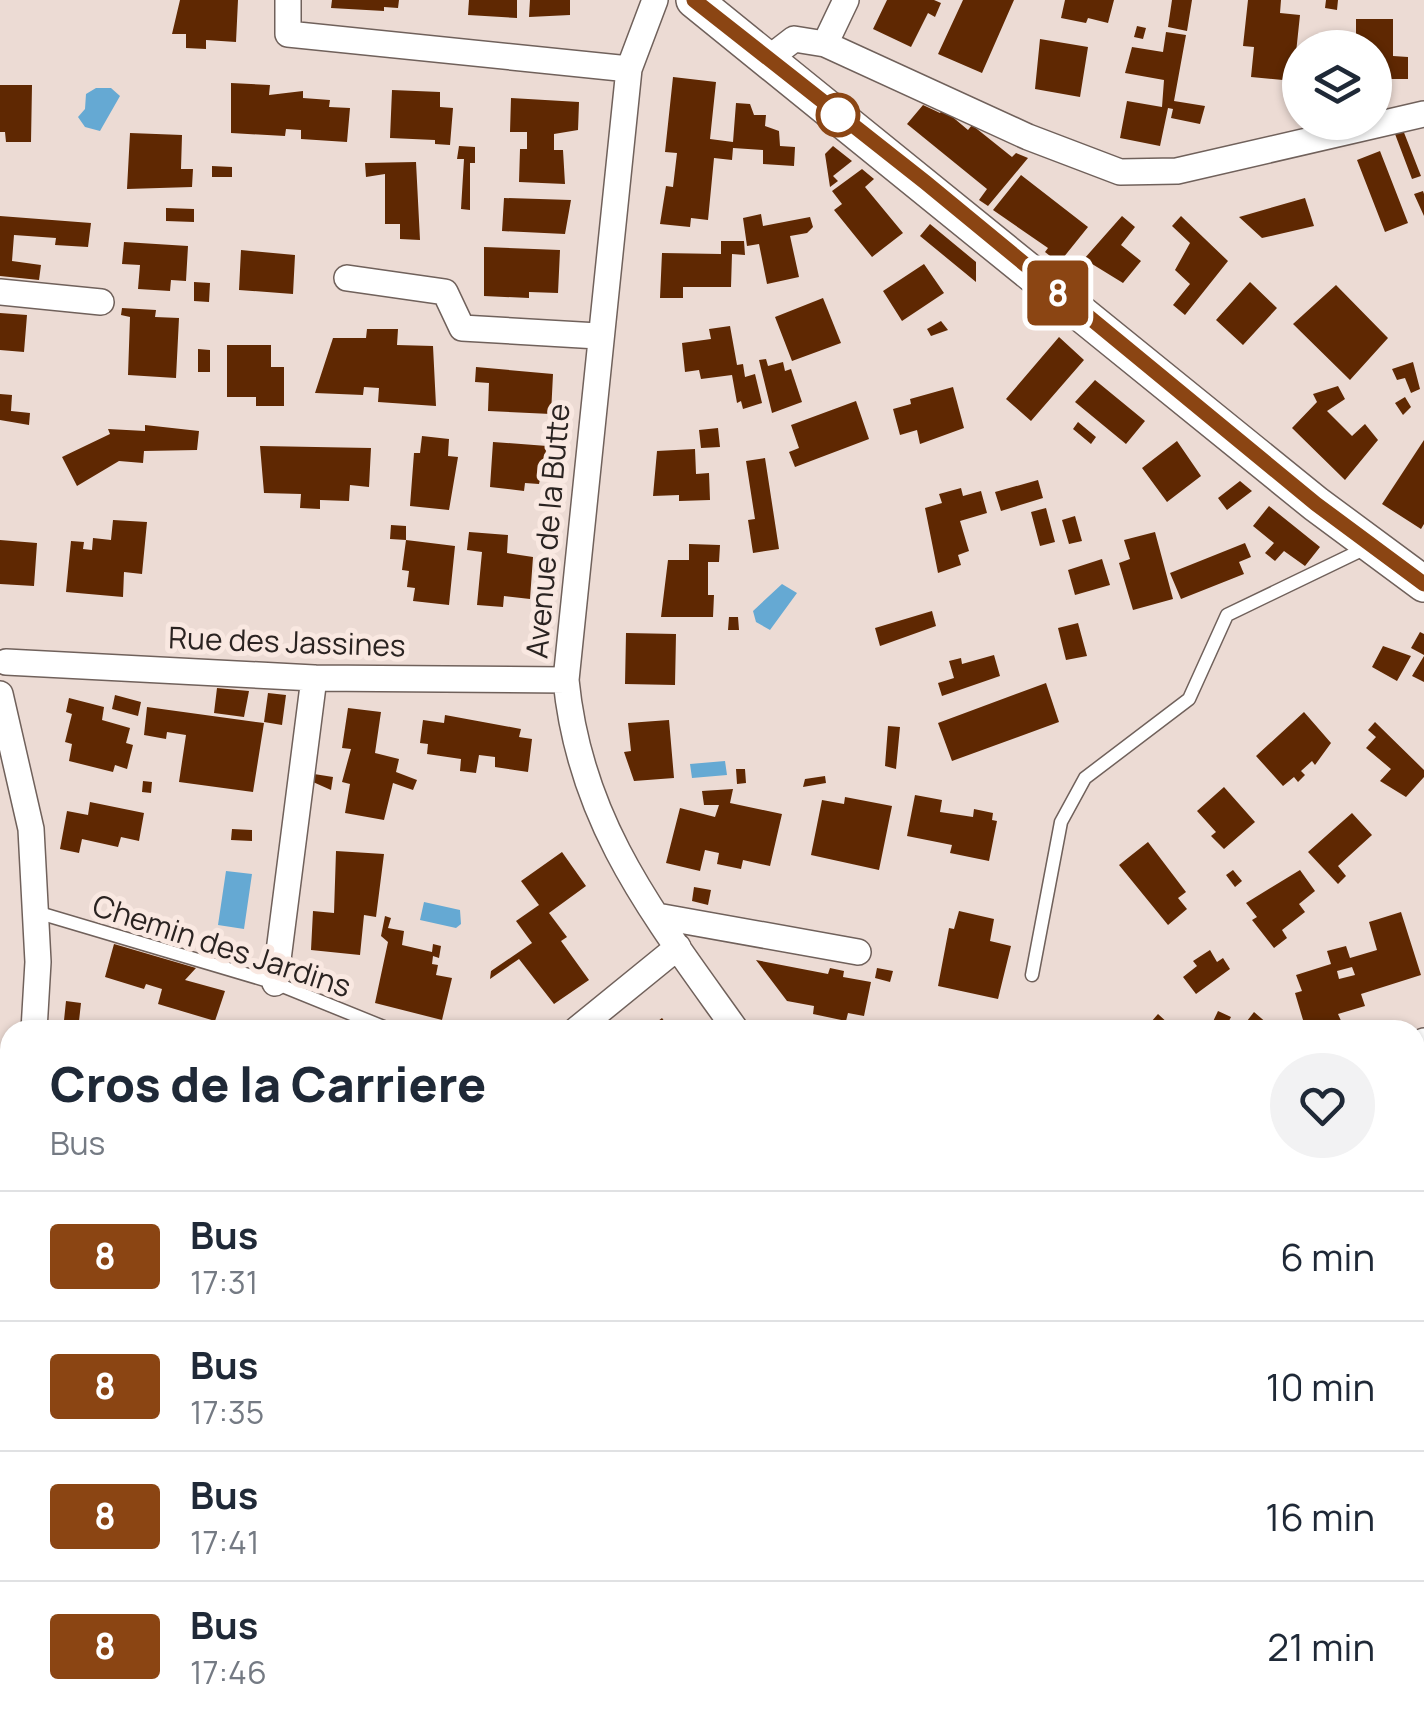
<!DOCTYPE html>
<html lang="en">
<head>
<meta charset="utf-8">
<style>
	:root { --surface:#fff; --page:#f2f2f3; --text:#1f2937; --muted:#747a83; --line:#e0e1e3 }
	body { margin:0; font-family:Manrope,sans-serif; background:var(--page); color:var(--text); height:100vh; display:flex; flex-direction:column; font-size:38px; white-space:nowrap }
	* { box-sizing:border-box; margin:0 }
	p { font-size:32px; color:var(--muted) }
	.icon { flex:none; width:55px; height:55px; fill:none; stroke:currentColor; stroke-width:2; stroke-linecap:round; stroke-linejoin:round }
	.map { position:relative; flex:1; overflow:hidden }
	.panel { position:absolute; left:0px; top:1020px; width:1425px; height:712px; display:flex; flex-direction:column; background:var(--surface); border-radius:30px 30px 0 0; box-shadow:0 2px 8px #0004 }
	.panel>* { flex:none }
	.badge { padding:0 20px; border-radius:8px; font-size:35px; line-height:65px }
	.controls { position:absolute; left:1282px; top:30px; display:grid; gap:20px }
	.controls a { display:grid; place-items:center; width:110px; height:110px; border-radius:50%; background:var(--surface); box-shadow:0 2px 8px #0004; font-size:50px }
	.map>.badge { position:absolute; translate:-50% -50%; box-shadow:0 0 0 5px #fff }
	.round { display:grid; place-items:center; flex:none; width:105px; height:105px; border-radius:52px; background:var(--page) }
	.overview { display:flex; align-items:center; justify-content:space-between; height:170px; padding:0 50px }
	h1 { font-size:48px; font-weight:800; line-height:75px }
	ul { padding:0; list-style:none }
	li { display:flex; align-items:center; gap:30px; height:130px; padding:0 50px; border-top:2px solid var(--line) }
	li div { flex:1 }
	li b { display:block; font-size:38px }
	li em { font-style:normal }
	li .badge { min-width:110px; font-weight:700; text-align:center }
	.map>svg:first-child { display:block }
	.water { fill:#65a9d3 }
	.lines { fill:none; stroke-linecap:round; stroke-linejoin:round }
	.stream { stroke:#65a9d3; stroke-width:9 }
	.building { fill:#5f2802; fill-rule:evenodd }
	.lane-casing { stroke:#70615b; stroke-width:15 }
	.street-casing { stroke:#70615b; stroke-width:28 }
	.secondary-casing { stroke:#70615b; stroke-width:38 }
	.lane { stroke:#fff; stroke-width:12 }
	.street { stroke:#fff; stroke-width:25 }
	.secondary { stroke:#fff; stroke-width:35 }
	.line-casing { stroke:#fff; stroke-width:22 }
	.line { stroke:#8b4513; stroke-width:15 }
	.stop-dot { fill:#fff; stroke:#8b4513; stroke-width:5 }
	.labels { text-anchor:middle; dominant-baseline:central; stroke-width:10; stroke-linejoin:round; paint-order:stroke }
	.street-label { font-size:30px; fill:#2a2321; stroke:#f9e8e1 }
</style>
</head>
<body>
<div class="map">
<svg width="1424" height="1731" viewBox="0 0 1424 1731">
	<rect width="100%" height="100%" fill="#ecdbd4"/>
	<path class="water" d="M96,88H111L120,96L100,131L85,127L78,117L85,109L86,94Z
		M782,584L797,593L770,630L756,622L753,611Z
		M725,761L727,775L692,778L690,764Z
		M226,871L252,874L244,929L218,925Z
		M424,902L460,910L461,924L456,928L420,920Z"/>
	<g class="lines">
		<path class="stream" d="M707,1731L716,1722"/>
	</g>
	<path class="building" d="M180,0H238L236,42L206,40V49L186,48V34H172Z
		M332,0H399L398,8L384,7V11L331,8Z
		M469,0H517V18L468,15Z
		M530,0H570V15L529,17Z
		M887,0H934L941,3L935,17L928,13L911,47L873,29Z
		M963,0H1014L982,73L938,54Z
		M1065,0H1114L1108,23L1088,18L1086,23L1061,18Z
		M1172,0H1192L1187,31L1168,27Z
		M1248,0H1281L1280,13L1300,15L1293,81L1251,77L1254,47L1243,46Z
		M1326,0H1338L1337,10L1325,8Z
		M1356,19H1393V56L1408,57V79H1375V48H1356Z
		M1137,26L1146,28L1143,39L1134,37Z
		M1166,32L1186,35L1174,101L1205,106L1200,124L1171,118L1173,109L1168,108L1160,146L1120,138L1127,101L1162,107L1164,80L1125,73L1132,47L1163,52Z
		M1040,39L1088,47L1080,97L1035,89Z
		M673,77L716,82L710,139L733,142L736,103L750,104L754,115H766L765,126L779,131L780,146L795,147L794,166L763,164V150L733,148L732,160L714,158L708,220L691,218L690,227L660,224L666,186L673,187L677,153L665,152Z
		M231,83L270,85L269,95L303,91V98L330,100L329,107L350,108L347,142L301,139V130L286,129L285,136L231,133Z
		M0,85H32L31,142H6L5,132H0Z
		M392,90L440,92V107L453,108L450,145L435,144V140L390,138Z
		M511,98L579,102L578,130L554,134V150H563L565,184L519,182L520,149H527V132H510Z
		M923,105L940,113L943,109L968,130L972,125L1012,157L1016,153L1028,158L988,206L979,200L987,189L907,124Z
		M1403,130L1421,176L1412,179L1395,134Z
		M130,133L182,135L181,169H193L192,187L127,189Z
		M459,146L475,147V163H470V210L461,209L464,159H457Z
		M833,146L852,161L833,176L838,181L830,187L825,154Z
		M1380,151L1408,223L1385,232L1357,160Z
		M416,162L420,240L400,239V224H385V174L366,177L365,163Z
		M212,166L232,167V177H212Z
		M862,169L874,179L865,187L903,233L872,257L834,210L842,204L832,191Z
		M1021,175L1088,227L1059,263L1045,252L1048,248L993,210Z
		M1423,191L1424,194V216L1414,194Z
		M504,198L571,200L565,234L502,231Z
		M1305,198L1314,226L1262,238L1239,217Z
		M166,208L194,209V222L166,221Z
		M761,214L763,226L810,217L813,227L807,233L790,236L799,277L767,284L759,244L747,246L743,218Z
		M0,216L91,223L88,247L55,245L56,238L14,235L12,261L41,265L39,280L0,276Z
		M1122,216L1135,227L1121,245L1141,261L1123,283L1084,259Z
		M1181,216L1228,261L1185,315L1173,305L1190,284L1175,270L1190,243L1172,226Z
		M930,224L976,262V282L920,236Z
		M721,241H744L745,255L732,254L731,287H683V298H660L662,253L721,254Z
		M124,242L188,246L186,281L171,280L170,291L138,289L140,265L122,264Z
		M484,247L560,250L558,293L529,292V298L484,296Z
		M241,250L295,255L293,294L239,290Z
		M924,264L944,293L902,321L883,291Z
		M194,282L210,283L209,302L194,301Z
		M1250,282L1277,308L1243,345L1216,320Z
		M1336,285L1388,338L1350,380L1293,324Z
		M823,298L841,343L792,361L775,317Z
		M122,308L156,310L155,317L179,318L176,378L128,375L130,317L121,315Z
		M0,313L27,315L24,352L0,350Z
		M941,321L948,330L931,336L927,329Z
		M730,326L737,365L743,364L745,377L755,374L762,403L743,409L741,401L737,403L732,375L701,379L699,370L685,372L682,343L711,339L709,329Z
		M367,329H398L397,345L433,346L436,406L378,402L379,388L364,387L363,395L315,393L333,338H366Z
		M1059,337L1084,360L1031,421L1006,399Z
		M227,345H271V367H284V406H256V397H227Z
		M198,349L210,350V372H198Z
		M766,359L768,366L783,362L785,371L791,369L802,402L772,413L759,360Z
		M1413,362L1420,389L1411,393L1405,378L1397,380L1392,369Z
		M476,367L553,374L551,414L488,411L489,383L475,382Z
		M1095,380L1145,421L1126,444L1075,402Z
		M1338,386L1345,399L1327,411L1352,436L1365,424L1378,440L1345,480L1292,428L1317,402L1313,394Z
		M953,387L964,428L920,444L917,430L900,435L893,409L911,404L910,399Z
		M0,394L12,395L11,411L30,413L29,425L0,420Z
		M1405,397L1411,407L1403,415L1395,403Z
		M856,401L869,439L795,467L789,452L799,448L791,425Z
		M1078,422L1096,437L1091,444L1073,429Z
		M145,425L199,431L197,450L144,451L143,463L119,461L77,486L62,457L110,434L108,429L145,431Z
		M718,428L720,447L701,448L699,430Z
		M422,436L449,439L448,456L458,457L449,510L410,506L414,453H420Z
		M1424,440V524L1421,529L1382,504Z
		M1177,441L1201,476L1167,502L1142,468Z
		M493,442L547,446L539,484L525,483L524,491L490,487Z
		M260,446L371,448L369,487L350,485L349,501L320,500V509L300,508L301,494L264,493Z
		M695,449L696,474L709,473L710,500L679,501V495L653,496L657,451Z
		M765,458L779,549L753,553L748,520L755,519L746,461Z
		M1038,480L1043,498L1001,511L995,492Z
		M1240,481L1252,491L1227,510L1218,498Z
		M961,488L963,496L981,491L987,513L960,521L969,551L958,555L961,565L938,573L925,508L942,503L939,494Z
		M1269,506L1320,547L1305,566L1284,551L1275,561L1265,553L1274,543L1253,526Z
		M1046,508L1055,542L1040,546L1031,512Z
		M1075,516L1082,541L1069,544L1062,520Z
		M113,520L147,522L142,574L124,572L123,597L66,592L71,541L84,542L83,549L92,550L93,538L111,540Z
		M391,525L406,526V540L455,546L449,605L413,601L415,588L407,587L409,571L402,570L406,540L390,539Z
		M469,532L508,535L507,553L533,557L530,599L504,596L503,607L477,605L482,552L467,550Z
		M1155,532L1173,599L1133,610L1119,563L1130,559L1124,540Z
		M0,540L37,543L34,586L0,584Z
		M1245,543L1251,557L1239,562L1244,574L1181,599L1170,573Z
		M689,544L720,545L719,562H708V595H714L713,617H661L668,560H689Z
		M1102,559L1110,585L1075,595L1068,570Z
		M932,611L936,626L880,646L875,628Z
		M729,617H738L739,630H728Z
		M1078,623L1087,656L1066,660L1058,628Z
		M1420,632L1424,634V655L1411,648Z
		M626,633L676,634L675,685L625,684Z
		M1383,646L1411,656L1397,681L1372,667Z
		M994,655L1000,676L942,696L938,683L954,678L949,661L961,658L962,664Z
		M1424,656V682L1412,676Z
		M1046,683L1059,722L952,761L938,723Z
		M217,688L249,691L244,717L214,713Z
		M268,693L286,695L282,725L264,722Z
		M115,695L141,702L138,716L112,709Z
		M69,698L104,707L102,720L130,728L126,743L133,745L127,769L115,765L113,772L69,761L72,744L65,742L72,714L66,712Z
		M147,707L264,723L253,792L179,782L186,735L167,732L166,739L144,735Z
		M348,708L381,712L375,753L399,759L396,772L417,780L413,790L393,783L384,820L345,813L350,784L342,782L351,749L342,748Z
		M1304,712L1331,743L1315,765L1312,761L1301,771L1305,775L1298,782L1294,777L1283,786L1256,756Z
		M445,715L521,729L519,737L532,739L528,772L495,767V757L479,755L476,773L460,771L461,759L427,754L428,744L420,743L423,720L444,723Z
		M669,720L674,778L634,781L624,752L631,751L628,723Z
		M1375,722L1424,770V777L1406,797L1380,781L1391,769L1366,748L1376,737L1368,730Z
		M888,726L900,727L896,769L885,766Z
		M736,769H745L746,783L737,784Z
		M314,774L333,777L331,790L313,782Z
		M825,776L826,783L803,787L805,779Z
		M143,781L152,782L151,793L142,792Z
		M1224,787L1255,822L1224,849L1211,836L1216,832L1197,811Z
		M733,789L730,803L782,814L770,866L743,860L741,869L717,864L719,853L705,850L700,871L666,863L680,808L715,817L719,805H704L702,791Z
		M915,795L942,800L940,812L973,817L974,809L993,813L992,820L997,821L989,861L950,853L952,845L907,836Z
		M845,797L892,806L879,870L811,855L822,800L844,804Z
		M90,802L144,813L139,841L121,837L118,847L82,839L79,853L60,849L67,811L88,815Z
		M1352,813L1372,835L1338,866L1346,876L1338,884L1308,852Z
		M232,829L252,830V841L231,840Z
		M1148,842L1186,892L1178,898L1187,909L1168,925L1119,865Z
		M336,851L384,854L376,917L364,915L360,955L311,950L313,911L334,913Z
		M562,852L586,886L549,913L567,937L561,941L589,980L554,1004L519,959L490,979L491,971L532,943L516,921L539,905L521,881Z
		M1233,870L1242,881L1235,887L1226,875Z
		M1300,870L1315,891L1299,904L1305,912L1282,930L1287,938L1274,948L1252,920L1257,917L1246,903Z
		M694,887L711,890L708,905L692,901Z
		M959,911L994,919L990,941L1011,946L998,999L938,986L949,928L954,929Z
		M1401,912L1421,975L1361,994L1365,1006L1338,1014L1342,1023L1306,1030L1295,993L1302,991L1296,975L1331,964L1327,951L1346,946L1350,958L1377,950L1369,922ZM1352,967L1355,975L1339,979L1337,971Z
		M385,916L391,918L388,928L404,931L402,945L432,952L433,944L441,946L439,958L433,956L432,964L438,965L436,975L452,978L442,1020L375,1003L388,942L381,936Z
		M114,944L196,968L185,980L225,991L215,1021L158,1004L162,989L146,984L144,989L105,977Z
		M1210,950L1217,962L1223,958L1230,969L1196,994L1183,977L1197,966L1193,961Z
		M756,960L828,974L830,968L844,971L843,977L871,982L864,1016L848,1013L846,1021L813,1014L814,1006L787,1001Z
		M877,968L893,971L890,982L875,978Z
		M66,1001L81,1003L78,1030H63Z
		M1218,1011L1231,1017L1227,1025L1237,1030H1209Z
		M1254,1012L1275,1030H1240Z
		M1158,1014L1170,1025L1167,1030H1144Z
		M662,1018L671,1030H646Z
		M1415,1084H1424V1121L1415,1122Z
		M1415,1223H1424V1268H1415Z
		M1424,1323V1378L1421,1379L1415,1361V1326Z
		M1422,1539L1424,1569L1415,1572V1542Z
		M8,1668L10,1669V1712L0,1710Z
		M269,1722H319L325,1727L324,1731H268Z
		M652,1722H691L682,1731H663Z
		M778,1722H830L824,1731H776Z
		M958,1722H993L986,1731H968Z
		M1095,1722H1119L1114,1731Z
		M1155,1722H1225L1242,1731H1173Z"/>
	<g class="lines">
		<defs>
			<path id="lane" d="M36,912L275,983L391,1030
				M1032,975L1061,822L1085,778L1189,699L1227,615L1368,547"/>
			<path id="street" d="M288,0V34L629,69
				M655,0L629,69L566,680C580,824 655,916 736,1030
				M825,44L846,0
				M768,59L794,39L825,44L1028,137L1120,172L1177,171L1424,114
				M347,278L445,292L462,328L598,336
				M0,292L101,302
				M6,662L314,678L566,680
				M0,694L31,829L38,962L34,1030
				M657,916L858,952
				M275,983L314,678
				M576,1030L678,947
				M1415,1045L1424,1041
				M1415,1482L1424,1487
				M0,1534L10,1388
				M1334,1722L1351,1731
				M401,1731L405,1722
				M886,1731L893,1722"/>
			<path id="secondary" d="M694,0L1316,504L1424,584"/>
		</defs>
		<use href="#lane" class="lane-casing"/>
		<use href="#street" class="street-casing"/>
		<use href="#secondary" class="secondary-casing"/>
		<use href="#lane" class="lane"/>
		<use href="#street" class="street"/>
		<use href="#secondary" class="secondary"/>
	</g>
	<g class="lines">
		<defs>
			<path id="line" d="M694,0L925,182L1316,504L1424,584"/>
		</defs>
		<use href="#line" class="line-casing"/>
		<use href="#line" class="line"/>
	</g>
	<circle class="stop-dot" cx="838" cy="115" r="20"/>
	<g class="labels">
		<g class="street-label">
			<text transform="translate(547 531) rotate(-85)">Avenue de la Butte</text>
			<text transform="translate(287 641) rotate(2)">Rue des Jassines</text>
			<text transform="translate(222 945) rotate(18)">Chemin des Jardins</text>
		</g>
	</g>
</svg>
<div class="controls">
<a><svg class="icon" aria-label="layers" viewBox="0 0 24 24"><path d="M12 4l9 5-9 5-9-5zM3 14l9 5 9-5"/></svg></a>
</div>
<b class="badge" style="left:1058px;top:293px;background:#8b4513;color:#fff">8</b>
<section class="panel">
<div class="overview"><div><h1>Cros de la Carriere</h1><p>Bus</p></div><a class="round"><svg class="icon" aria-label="heart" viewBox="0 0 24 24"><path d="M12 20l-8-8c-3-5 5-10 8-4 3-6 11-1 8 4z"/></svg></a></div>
<ul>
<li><span class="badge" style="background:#8b4513;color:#fff">8</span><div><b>Bus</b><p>17:31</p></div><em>6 min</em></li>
<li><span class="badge" style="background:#8b4513;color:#fff">8</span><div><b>Bus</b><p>17:35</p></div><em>10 min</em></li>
<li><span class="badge" style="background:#8b4513;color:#fff">8</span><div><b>Bus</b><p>17:41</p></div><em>16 min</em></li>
<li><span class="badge" style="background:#8b4513;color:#fff">8</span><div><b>Bus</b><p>17:46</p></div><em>21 min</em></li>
</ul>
</section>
</div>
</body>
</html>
